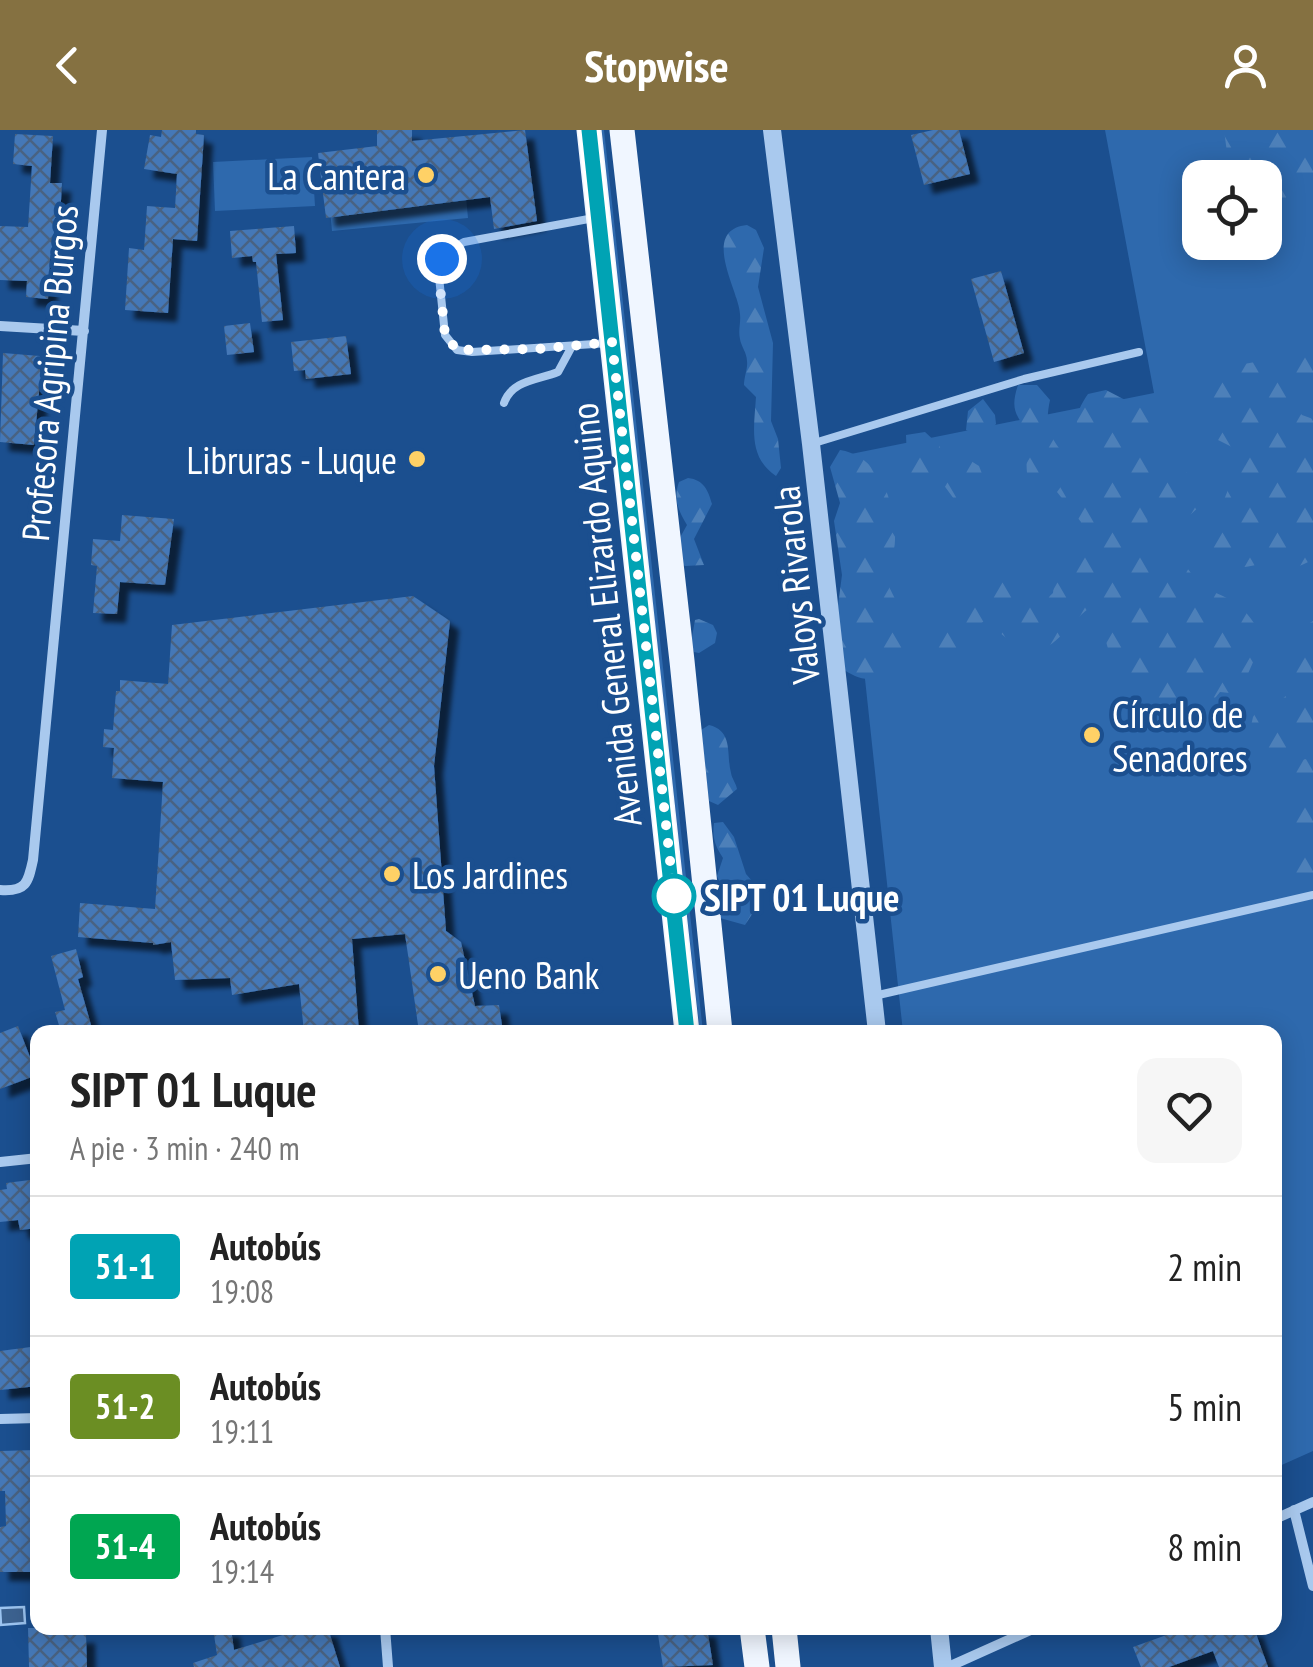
<!DOCTYPE html>
<html lang="es">
<head>
<meta charset="utf-8">
<style>
	:root { --surface:#fff; --page:#f6f6f6; --text:#222; --muted:#767676; --line:#e0e0e0; --accent:#857141 }
	body { margin:0; font-family:"PT Sans Narrow",sans-serif; background:var(--page); color:var(--text); height:100vh; display:flex; flex-direction:column; font-size:38px; white-space:nowrap }
	* { box-sizing:border-box; margin:0 }
	p { font-size:32px; color:var(--muted) }
	.icon { flex:none; width:55px; height:55px; fill:none; stroke:currentColor; stroke-width:2; stroke-linecap:round; stroke-linejoin:round }
	.map { position:relative; flex:1; overflow:hidden }
	.details { position:absolute; left:30px; top:895px; width:1252px; height:610px; display:flex; flex-direction:column; background:var(--surface); border-radius:20px; box-shadow:0 5px 25px #0003 }
	.details>* { flex:none }
	.badge { padding:0 20px; border-radius:8px; font-size:35px; line-height:65px }
	.controls { position:absolute; left:1182px; top:30px; display:grid; gap:20px }
	.controls a { display:grid; place-items:center; width:100px; height:100px; border-radius:20px; background:var(--surface); box-shadow:0 5px 25px #0003; font-size:50px }
	.you { position:absolute; width:50px; height:50px; margin:-25px; border:8px solid #fff; border-radius:50%; background:#1a73e8; box-shadow:0 0 0 15px #1a73e833 }
	.map>.badge { position:absolute; translate:-50% -50%; box-shadow:0 0 0 5px #fff }
	.round { display:grid; place-items:center; flex:none; width:105px; height:105px; border-radius:20px; background:var(--page) }
	.head { display:flex; align-items:center; justify-content:space-between; height:170px; padding:0 40px }
	h1 { font-size:48px; font-weight:600; line-height:75px }
	ul { padding:0; list-style:none }
	li { display:flex; align-items:center; gap:30px; height:140px; padding:0 40px; border-top:2px solid var(--line) }
	li div { flex:1 }
	li b { display:block; font-size:38px }
	li em { font-style:normal }
	li .badge { min-width:110px; font-weight:700; text-align:center }
	header { display:flex; justify-content:space-between; align-items:center; height:130px; padding:0 40px; background:var(--accent); color:#fff; font-size:45px; font-weight:600 }
	.map>svg:first-child { display:block }
	.green { fill:#2e69ad; fill-rule:evenodd }
	.forest { fill:url(#forest-firs) }
	.water { fill:#3c6290; stroke:#9cc4f0; stroke-width:2.5 }
	.building { fill:url(#building-cross-hatch); filter:url(#shadow) }
	.lines { fill:none; stroke-linecap:round; stroke-linejoin:round }
	.service { stroke:#a9c9ee; stroke-width:8 }
	.minor { stroke:#a9c9ee; stroke-width:10 }
	.tertiary { stroke:#a9c9ee; stroke-width:18 }
	.primary { stroke:#f0f6ff; stroke-width:25 }
	.line-casing { stroke:#fff; stroke-width:22 }
	.line { stroke:#00a3b4; stroke-width:15 }
	.walk { stroke:#fff; stroke-width:10; stroke-dasharray:0 18 }
	.poi-dot { fill:#ffd166; stroke:#1b4f8f; stroke-width:4 }
	.stop-dot { fill:#fff; stroke:#00a3b4; stroke-width:5 }
	.labels { text-anchor:middle; dominant-baseline:central; stroke-width:9; stroke-linejoin:round; paint-order:stroke }
	.poi-label { font-size:38px; fill:#fff; stroke:#1b4f8f; text-anchor:start }
	.street-label { font-size:38px; fill:#fff; stroke:#1b4f8f }
	.stop-label { font-size:38px; font-weight:bold; fill:#fff; stroke:#1b4f8f; text-anchor:start }
</style>
</head>
<body>
<header><svg class="icon" aria-label="back" viewBox="0 0 24 24"><path d="M15 5l-7 7 7 7"/></svg>Stopwise<svg class="icon" aria-label="person" viewBox="0 0 24 24"><circle cx="12" cy="8" r="4"/><path d="M4 21q1-7 8-7t8 7"/></svg></header>
<div class="map">
<svg width="1313" height="1537" viewBox="0 0 1313 1537">
	<defs>
		<pattern id="forest-firs" width="22" height="20" patternUnits="userSpaceOnUse" patternTransform="scale(2.5)"><rect width="22" height="20" fill="#2e69ad"/><path d="M5 1l3.5 6h-7zM16 11l3.5 6h-7z" fill="#4d80b9"/></pattern>
		<pattern id="building-cross-hatch" width="8" height="8" patternUnits="userSpaceOnUse" patternTransform="scale(2.5)"><rect width="8" height="8" fill="#4478b7"/><path d="M0 0l8 8M0 8l8-8" fill="none" stroke="#486282"/></pattern>
		<filter id="shadow"><feDropShadow dx="9" dy="9" stdDeviation="2.5" flood-color="#0009"/></filter>
	</defs>
	<rect width="100%" height="100%" fill="#1b4f8f"/>
	<path class="green" d="M600,0H604L703,902H700Z
		M1105,0H1313V1321L1275,1338V902H903L841,326L1154,263ZM1200,48H1265V112H1200Z
		M461,14L468,88L332,101L325,27Z
		M312,27L315,76L215,81L213,32Z"/>
	<path class="forest" d="M1224,0H1313V55L1303,72L1265,79V48L1235,47L1228,30Z
		M747,95L756,100L764,118L758,157L773,213L771,291L778,309L781,338L776,346C748,327 754,298 756,267L744,255C744,247 748,238 747,231C747,223 741,216 740,209C738,200 741,193 740,184C740,163 699,100 747,95Z
		M1295,221L1313,228V250L1291,271L1302,285L1313,289V430C1288,440 1286,448 1259,434C1229,443 1212,435 1200,406C1207,385 1213,388 1222,373C1232,357 1233,335 1232,317L1214,308L1206,270L1207,252C1240,224 1262,239 1295,221Z
		M1018,255H1037L1050,270C1045,293 1048,305 1063,323L1057,341L1044,353L1027,343C1026,331 1027,320 1026,309C1024,285 1007,288 1018,255Z
		M1106,260L1156,286L1164,302L1155,318L1168,331L1185,340L1202,374L1188,387L1152,373C1144,394 1147,406 1159,424C1181,428 1189,437 1199,457C1233,467 1252,481 1265,515L1254,530L1239,564L1220,562L1196,591L1178,596L1142,575L1138,556C1097,531 1116,507 1088,479C1065,496 1049,534 1017,515C1005,508 995,498 984,491L970,503L974,521L957,531L937,523L925,508C936,489 944,479 966,475L974,457C1004,443 1015,456 1040,475L1053,463C1056,425 1078,426 1081,392L1057,362L1068,347L1086,350L1103,339L1102,320L1083,318C1074,296 1074,284 1088,264Z
		M983,269L995,285L996,294L982,308L966,300L968,281Z
		M925,302L939,315L946,332L963,326L979,336L986,354L973,372L954,369L943,354L945,334L936,346L918,353L901,346L907,328L906,305Z
		M840,320C879,326 896,372 895,410C895,423 888,435 887,447C887,455 892,462 895,469C904,493 913,531 884,545C868,553 856,548 841,538L837,483L842,445L834,391L840,373L830,337Z
		M688,348C704,350 708,360 712,374L694,409L704,435L685,436L678,431L677,413L687,395C678,380 673,369 679,352Z
		M699,489L713,495L717,503L715,513L699,523L694,522L691,513L695,490Z
		M1313,491V608L1283,619L1263,618L1249,605L1253,587L1263,572L1282,569L1297,557L1290,521L1294,503Z
		M709,595C734,601 726,625 731,643C732,649 736,653 737,659L718,675L709,671L701,600Z
		M1313,628V757L1308,759L1291,751L1284,734C1302,703 1296,677 1288,644L1300,630Z
		M723,692L734,707L746,744L759,759L756,778L745,795L720,788L718,780L724,762L717,746L723,728C715,716 712,707 714,693Z"/>
	<path class="water" d="M24,1477L25,1493L1,1495L0,1478Z"/>
	<path class="building" d="M162,0H196V4L204,5L197,111L173,109L168,183L125,180L129,118L144,120L147,76L175,78L177,44L144,39L150,5L161,7Z
		M377,0H412V11L525,0L537,91L494,99L490,67L326,88L318,23L377,16Z
		M933,0H959L970,44L924,55L911,5Z
		M15,4L53,6L50,53H62L60,88H55L53,129H50L48,169L26,167L27,151L0,150V96L28,97L32,36L13,34Z
		M294,96L296,123L276,124L283,190L262,192L256,132H253L252,126L232,128L230,101Z
		M1001,141L1024,223L994,232L971,149Z
		M250,193L254,222L227,225L224,196Z
		M346,206L351,244L306,249L305,240L294,241L291,212Z
		M3,223L40,226L39,234L52,235L51,254L40,252L34,315L0,312Z
		M122,385L174,389L165,455L120,452L117,484L93,483L97,436L91,435L93,409L120,411Z
		M413,466L450,491L434,636L446,801L461,812L475,876L499,875L503,902H419L405,804L352,809L359,902H304L299,854L232,865L230,848L175,850L171,812L153,815V813L78,807L80,773L155,779L163,652L112,648L114,618L103,617L104,599L113,600L116,561H120V550L168,554L172,495Z
		M76,819L83,847L78,849L93,902H61L55,882L65,880L51,826Z
		M18,896L37,945L0,959V903Z
		M38,1049V1098L20,1100L18,1090L0,1092V1060L7,1059L6,1053Z
		M38,1216V1256L0,1260V1221Z
		M36,1320L38,1442H0V1397L6,1396L5,1361H0V1321Z
		M28,1498H72V1505L86,1504L87,1537H29Z
		M213,1498H231L234,1520L286,1504L284,1498H328L340,1537H194L193,1533L217,1525Z
		M657,1498H707L713,1535L663,1537Z
		M1186,1498H1254L1268,1537H1219L1213,1521L1169,1537H1141L1133,1517Z"/>
	<g class="lines">
		<path class="service" d="M594,88L464,112L446,122L438,137L445,205L457,220L472,222L609,213
			M504,273C512,250 538,250 558,242L571,218
			M811,314L1024,249L1139,222
			M874,866L1313,765"/>
		<path class="minor" d="M0,196L84,201
			M0,760C26,762 28,753 33,730L102,0
			M0,1032L38,1028
			M0,1289L38,1288
			M1294,1380L1313,1456
			M1275,1389L1313,1372
			M385,1498L388,1537
			M948,1537L1035,1498"/>
		<path class="tertiary" d="M772,0L811,314L877,902
			M939,1498L943,1537"/>
		<path class="primary" d="M589,0L687,902
			M622,0L682,531L720,902
			M752,1498L757,1537
			M784,1498L788,1537"/>
	</g>
	<g class="lines">
		<defs>
			<path id="line" d="M589,0L687,902"/>
		</defs>
		<use href="#line" class="line-casing"/>
		<use href="#line" class="line"/>
		<path class="walk" d="M442,129L438,137L445,205L457,220L538,219L612,212L674,766"/>
	</g>
	<g class="poi-dot">
		<circle cx="426" cy="45" r="10"/>
		<circle cx="417" cy="329" r="10"/>
		<circle cx="1092" cy="605" r="10"/>
		<circle cx="392" cy="744" r="10"/>
		<circle cx="438" cy="844" r="10"/>
	</g>
	<circle class="stop-dot" cx="674" cy="766" r="20"/>
	<g class="labels">
		<g class="poi-label">
			<text x="406" y="45" text-anchor="end">La Cantera</text>
			<text x="397" y="329" text-anchor="end">Libruras - Luque</text>
			<text x="1112" y="583">Círculo de<tspan x="1112" dy="44">Senadores</tspan></text>
			<text x="412" y="744">Los Jardines</text>
			<text x="458" y="844">Ueno Bank</text>
		</g>
		<g class="street-label">
			<text transform="translate(49 243) rotate(-85)">Profesora Agripina Burgos</text>
			<text transform="translate(795 455) rotate(-96)">Valoys Rivarola</text>
			<text transform="translate(605 485) rotate(-96)">Avenida General Elizardo Aquino</text>
		</g>
		<g class="stop-label">
			<text x="704" y="766">SIPT 01 Luque</text>
		</g>
	</g>
</svg>
<div class="controls">
<a><svg class="icon" aria-label="locate" viewBox="0 0 24 24"><circle cx="12" cy="12" r="6"/><path d="M12 2v4M12 18v4M2 12h4M18 12h4"/></svg></a>
</div>
<div class="you" style="left:442px;top:129px"></div>
<section class="details">
<div class="head"><div><h1>SIPT 01 Luque</h1><p>A pie · 3 min · 240 m</p></div><a class="round"><svg class="icon" aria-label="heart" viewBox="0 0 24 24"><path d="M12 20l-8-8c-3-5 5-10 8-4 3-6 11-1 8 4z"/></svg></a></div>
<ul>
<li><span class="badge" style="background:#00a3b4;color:#fff">51-1</span><div><b>Autobús</b><p>19:08</p></div><em>2 min</em></li>
<li><span class="badge" style="background:#6b8e23;color:#fff">51-2</span><div><b>Autobús</b><p>19:11</p></div><em>5 min</em></li>
<li><span class="badge" style="background:#00a651;color:#fff">51-4</span><div><b>Autobús</b><p>19:14</p></div><em>8 min</em></li>
</ul>
</section>
</div>
</body>
</html>
